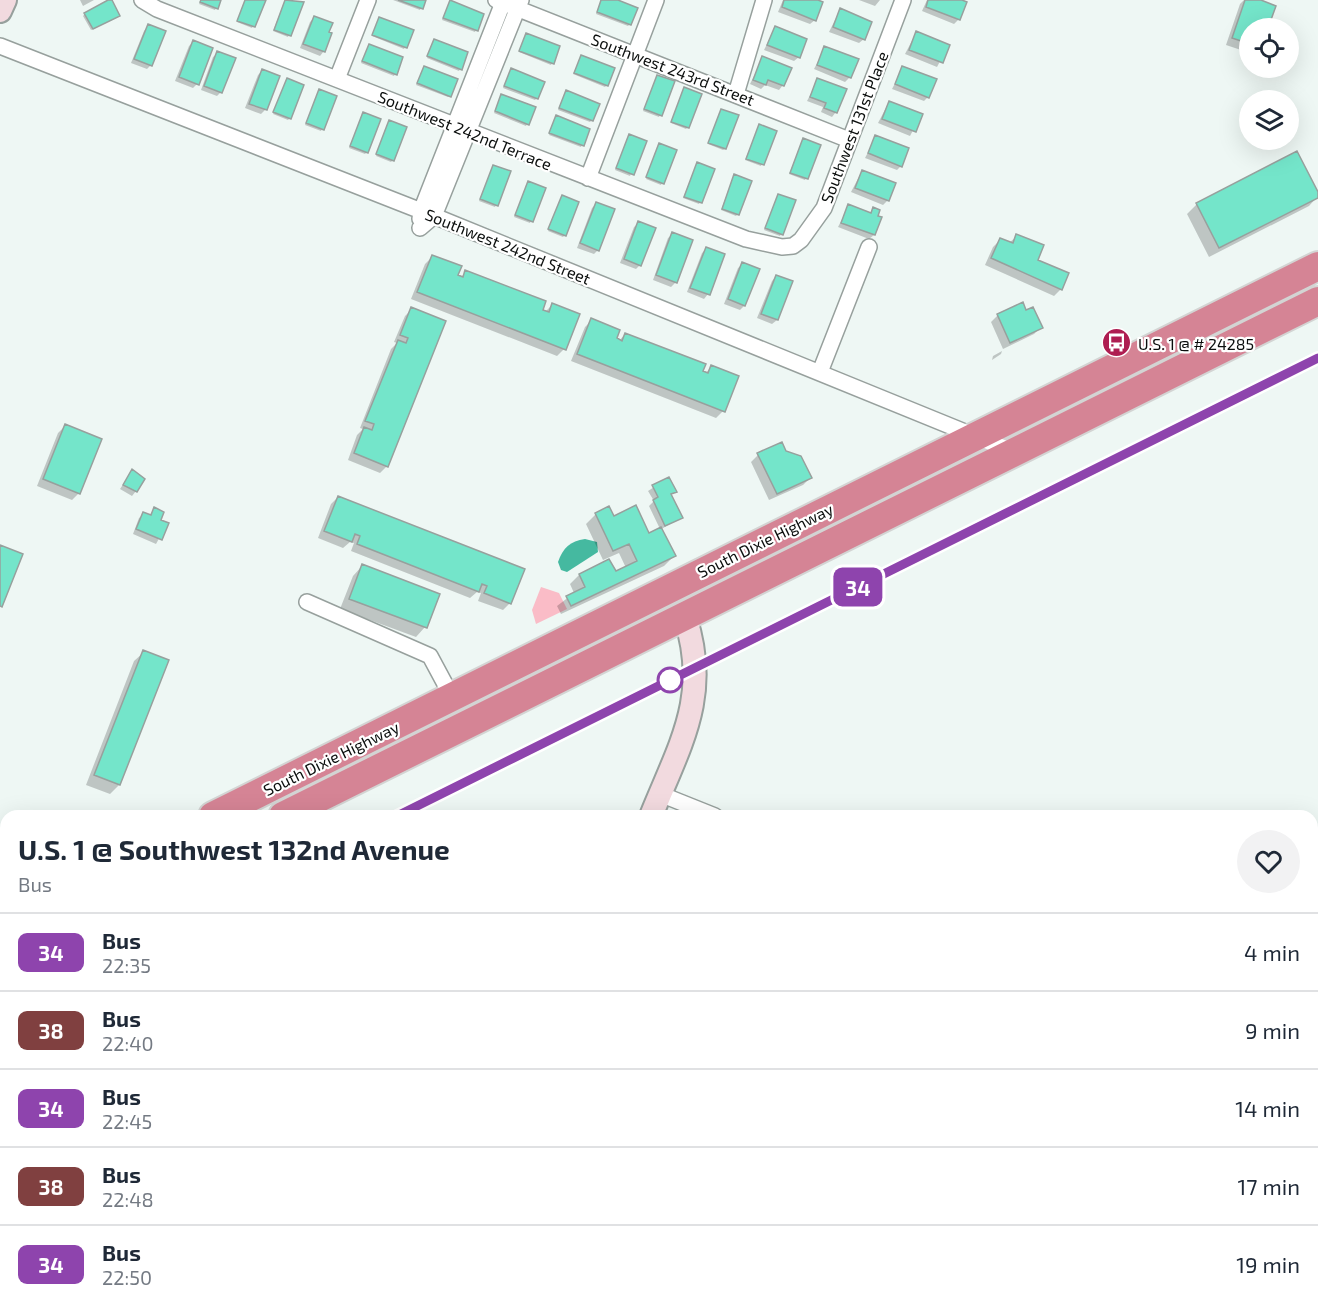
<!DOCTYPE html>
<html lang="en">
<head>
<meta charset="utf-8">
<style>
	:root { --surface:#fff; --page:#f2f2f3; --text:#1f2937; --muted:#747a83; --line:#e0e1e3 }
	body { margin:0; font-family:"Exo 2",sans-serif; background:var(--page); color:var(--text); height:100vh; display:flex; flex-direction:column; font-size:22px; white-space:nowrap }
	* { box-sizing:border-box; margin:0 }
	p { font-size:20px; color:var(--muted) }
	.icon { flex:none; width:33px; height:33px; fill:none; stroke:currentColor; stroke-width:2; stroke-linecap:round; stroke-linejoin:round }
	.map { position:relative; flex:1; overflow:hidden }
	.sheet { position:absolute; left:0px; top:810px; width:1318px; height:504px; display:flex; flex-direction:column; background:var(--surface); border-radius:18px 18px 0 0; box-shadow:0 6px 24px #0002 }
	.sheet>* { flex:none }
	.badge { padding:0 12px; border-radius:9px; font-size:21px; line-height:39px }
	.buttons { position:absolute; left:1239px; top:18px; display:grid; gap:12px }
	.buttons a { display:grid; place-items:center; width:60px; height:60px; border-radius:50%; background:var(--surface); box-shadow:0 6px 24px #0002; font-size:30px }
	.map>.badge { position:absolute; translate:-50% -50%; box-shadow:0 0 0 3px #fff }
	.round { display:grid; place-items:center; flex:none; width:63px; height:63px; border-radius:32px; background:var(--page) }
	.head { display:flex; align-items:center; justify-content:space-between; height:102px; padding:0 18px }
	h1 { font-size:28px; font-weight:700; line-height:45px }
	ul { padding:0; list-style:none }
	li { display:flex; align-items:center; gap:18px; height:78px; padding:0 18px; border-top:2px solid var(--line) }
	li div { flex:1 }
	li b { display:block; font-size:22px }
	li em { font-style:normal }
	li .badge { min-width:66px; font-weight:700; text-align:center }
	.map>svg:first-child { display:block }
	.green { fill:#fabcc7 }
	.water { fill:#45b9a0 }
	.shadow { fill:#0003 }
	.building { fill:#74e5ca; stroke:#97a09d; stroke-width:1.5 }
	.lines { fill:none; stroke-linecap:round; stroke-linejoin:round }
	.street-casing { stroke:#97a09d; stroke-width:18 }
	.secondary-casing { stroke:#97a09d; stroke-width:26 }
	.highway-casing { stroke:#d3d4d3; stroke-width:32 }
	.street { stroke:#fff; stroke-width:15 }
	.secondary { stroke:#f2dadf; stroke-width:22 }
	.highway { stroke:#d58495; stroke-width:28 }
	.line-casing { stroke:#fff; stroke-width:14 }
	.line { stroke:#8e44ad; stroke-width:9 }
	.stop-dot { fill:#fff; stroke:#8e44ad; stroke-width:3 }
	.labels { text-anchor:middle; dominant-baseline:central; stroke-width:4.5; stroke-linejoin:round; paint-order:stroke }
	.street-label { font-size:16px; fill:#0b0e0d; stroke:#fff }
	.poi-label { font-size:16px; fill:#0b0e0d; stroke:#fff; text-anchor:start }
</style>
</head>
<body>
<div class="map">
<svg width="1318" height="1314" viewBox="0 0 1318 1314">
	<rect width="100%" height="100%" fill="#eef7f4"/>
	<path class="green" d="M541,587L559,593L567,609L536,624L532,610Z"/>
	<path class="water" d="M585,539L597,542L598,552L567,572L561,570L558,562C563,548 570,541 585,539Z"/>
	<path class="shadow" d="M80,0H94L83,6Z
		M201,0H220L215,10L199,4Z
		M245,0H264L252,28L237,22Z
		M285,0L302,3L288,37L273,31Z
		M393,0H425L420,10Z
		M601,0H614L630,24L628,26L596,14Z
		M783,0H814L815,20L810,24L778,12Z
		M859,0H880L875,6Z
		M927,0H958L959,19L954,24L922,11Z
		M1244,0H1256L1274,6L1267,28H1250V53L1226,45L1240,4Z
		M449,4L482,15L475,32L442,20Z
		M840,10L864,39L859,43L829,32Z
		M85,14L116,17L91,30L83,16Z
		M314,18L324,51L320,56L300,48L310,22Z
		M378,20L405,47L404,49L372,36Z
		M148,26L151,65L147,69L131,63L144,31Z
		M775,28L799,57L794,61L764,50Z
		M916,33L948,46L937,67L905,54Z
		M525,37L552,63L551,65L519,52Z
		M193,42L197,84L193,88L175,81L189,46Z
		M433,42L460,69L459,71L427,58Z
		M369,46L395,74L394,76L361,63Z
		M825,48L850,77L845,82L814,69Z
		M218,53L221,92L217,96L201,90L213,57Z
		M581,57L607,85L605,87L573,74Z
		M763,58L783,85L779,90L765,85L761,89L750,84Z
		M424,67L450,96L448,97L416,85Z
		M903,68L928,97L924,101L892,89Z
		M262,71L278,77L265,110L261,114L245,108L258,75Z
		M510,72L537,98L535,100L503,88Z
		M657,76L660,115L659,117L643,111Z
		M287,80L290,118L288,120L273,114Z
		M818,80L836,112L832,117L821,112L823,107L807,101Z
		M683,91L688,127L686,129L671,123Z
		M566,92L592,120L590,122L558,110Z
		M318,93L335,97L321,131L305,125Z
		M502,96L527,124L526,126L494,113Z
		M889,102L921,115L910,136L878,123Z
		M720,112L725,149L723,150L708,144Z
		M362,116L367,152L365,154L349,148Z
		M555,119L588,130L581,147L549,135Z
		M388,124L393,160L391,162L376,156Z
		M758,128L775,132L761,166L745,160Z
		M629,136L645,142L630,176L615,170Z
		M876,137L901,166L897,170L865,158Z
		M803,140L806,178L805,180L789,174Z
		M658,147L675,151L661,185L646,179Z
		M493,166L496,205L495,207L479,201Z
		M696,166L700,202L699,204L683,198Z
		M862,171L888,200L883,205L851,192Z
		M733,178L738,214L736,216L721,210Z
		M528,183L544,189L530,223L514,217Z
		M778,195L781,234L780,236L764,230Z
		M1318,196L1309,206L1209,257L1187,214L1197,204Z
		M562,197L565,235L563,237L548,231Z
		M596,204L598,250L594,254L577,248L592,208Z
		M849,206L869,214L874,209V235L869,239L838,227Z
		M639,223L640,265L636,269L620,263L634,227Z
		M673,234L676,282L671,287L653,280L668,238Z
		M1017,236L1061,289L1054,296L985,265L993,247L1000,240L1009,243Z
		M707,248L708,294L704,299L687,292L702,253Z
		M432,257L460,278L466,272L545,312L552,305L564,349L557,356L411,299L425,264Z
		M743,264L744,306L740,310L724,304L738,268Z
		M776,276L791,282L777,320L772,324L757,318L772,281Z
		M412,309L444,322L387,466L380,473L348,460L357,435L363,429L360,428L391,349L397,343L394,342L405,316Z
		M1026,312L1041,327L1034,334L1003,349L991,322L998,315Z
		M592,320L619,341L625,334L705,374L711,367L723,411L716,418L571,361L585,327Z
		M1002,351L1001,354L992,360L993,356Z
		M65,426L79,493L72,500L37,486L58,433Z
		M758,455L810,478L803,485L769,500L751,462Z
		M132,471L136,491L132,496L120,489Z
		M668,478L675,491L670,496L681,517L660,530L674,556L664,566L561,614L557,606L574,593L570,584L579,575L615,573L626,568L619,553L603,560L586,524L595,515L608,508L613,518L649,535L660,529L649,506L654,501L648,491Z
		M338,497L523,570L510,603L503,610L478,601L481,593L477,592L470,598L351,551L354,543L350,542L343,548L318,538L331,504Z
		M154,509L159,521L167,524L156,544L133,534L139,518L144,514L149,516Z
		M362,566L438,594L425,627L416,637L340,609L353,576Z
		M144,652L119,785L110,794L86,785L134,661Z
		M110,1308H230L245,1314H119Z
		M541,1308H614L611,1314H556Z
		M700,1308H725L740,1314H696Z"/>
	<path class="building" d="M108,0H112L120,16L93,29L84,13Z
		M201,0H221L218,9L200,2Z
		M245,0H266L255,27L237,21Z
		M285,0L304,2L291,36L274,30Z
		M398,0H426L423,9Z
		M450,0L484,14L478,31L443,18Z
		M601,0H618L638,8L631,25L597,12Z
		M784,0H818L823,2L816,21L782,7Z
		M928,0H962L967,2L960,20L926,7Z
		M1245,0H1261L1276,6L1268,28H1250V44L1232,38Z
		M840,8L872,22L865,40L833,27Z
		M314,16L333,23L329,32L332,33L325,52L303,44Z
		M379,17L414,30L407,48L372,35Z
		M148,24L166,31L152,66L134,59Z
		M775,26L807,39L800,58L767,45Z
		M916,31L950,45L943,63L909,50Z
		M526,33L560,46L554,64L519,51Z
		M434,39L468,52L462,70L427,56Z
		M193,40L213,48L199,85L179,77Z
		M369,44L403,57L397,75L362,61Z
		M824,46L859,59L851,78L817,65Z
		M217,51L236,58L222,93L204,86Z
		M581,55L615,68L608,86L574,73Z
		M762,56L792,68L784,86L768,80L766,85L753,80Z
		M424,66L458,79L451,97L417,83Z
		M902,66L937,79L929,98L895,84Z
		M511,68L545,82L538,99L504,86Z
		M262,69L280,76L267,110L249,104Z
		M657,75L675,81L662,116L644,109Z
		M287,78L304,85L291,119L273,112Z
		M817,78L847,89L837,113L824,108L826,103L810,97Z
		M684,87L702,94L689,128L671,122Z
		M319,89L337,96L324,130L306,123Z
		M566,90L600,104L593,121L559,108Z
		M501,94L536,107L529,125L495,111Z
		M889,101L923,114L916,132L882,119Z
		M721,109L739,115L726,149L708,143Z
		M363,112L381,119L368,153L350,146Z
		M556,115L590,129L584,146L549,133Z
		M389,120L407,127L394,161L376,154Z
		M759,124L777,131L764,165L746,159Z
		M629,134L647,141L634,175L616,168Z
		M875,135L909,148L902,167L868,153Z
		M803,138L821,145L808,179L790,173Z
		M659,143L677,150L664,184L646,177Z
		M1297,151L1318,192V198L1219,248L1196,203Z
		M697,162L715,169L702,203L684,197Z
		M493,165L511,171L498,206L480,199Z
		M862,170L896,183L889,201L855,188Z
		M734,174L752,181L739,215L722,209Z
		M528,181L546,188L533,222L515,215Z
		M778,194L796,200L783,235L765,228Z
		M562,195L579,202L566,236L548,229Z
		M596,202L615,209L599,251L580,243Z
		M848,204L871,213L873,207L880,210L878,216L882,217L875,235L841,223Z
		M638,221L656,228L641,266L624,259Z
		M672,232L693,240L677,283L656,275Z
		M1016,234L1044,245L1038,260L1069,273L1062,290L991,258L1000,238L1013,243Z
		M706,247L725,254L710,295L690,288Z
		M432,255L462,266L458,275L463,277L465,270L546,301L543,310L549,312L552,303L580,314L566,350L417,292Z
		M742,262L760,269L745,306L728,299Z
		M776,275L793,281L778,320L761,314Z
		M1023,302L1026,310L1033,307L1043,328L1010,343L997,314Z
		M411,307L446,321L388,467L354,453L364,427L372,430L374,424L365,421L398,340L406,343L408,338L400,335Z
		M591,318L620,330L617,338L622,341L625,333L706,364L703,371L708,373L711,365L739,376L725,412L577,354Z
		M65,424L102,439L80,494L43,479Z
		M782,442L786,451L801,456L812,478L777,494L757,453Z
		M132,469L145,479L137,492L123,485Z
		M669,477L677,492L671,494L683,518L665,526L653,500L658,497L652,485Z
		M338,496L525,569L511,604L484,593L487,586L482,584L479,592L357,544L360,536L355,534L352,542L324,531Z
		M636,505L649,533L661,527L676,556L571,606L566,596L585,587L579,574L609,559L616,571L637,561L629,544L613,551L595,513L609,506L614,516Z
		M154,507L164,512L161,520L169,523L162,540L136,529L143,512L151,515Z
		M0,545L23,554L2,607L0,606Z
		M362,564L440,594L427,628L349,599Z
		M143,650L169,660L120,785L94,775Z
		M137,1308H232L248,1314H153Z
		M574,1308H615L613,1314H589Z
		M703,1308H729L744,1314H701Z"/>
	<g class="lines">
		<defs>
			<path id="street" d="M142,0L157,9L746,239L782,247L793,246L801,240L824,208L903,0
				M496,0L849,140
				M0,46L434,216L1014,452
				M337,79L368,0
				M736,94L764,0
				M588,178L656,0
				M420,219L421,211L504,0
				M420,228L434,216L521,0
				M820,372L869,247
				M307,602L430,656L452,697
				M660,794L715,816
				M954,1314L956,1308"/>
			<path id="secondary" d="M0,11L5,0
				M651,816C680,744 711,696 685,617
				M455,1314L458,1308"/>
			<path id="highway" d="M213,816L1318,266
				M283,816L1318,301
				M0,922L6,919
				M0,956L6,953"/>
		</defs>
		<use href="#street" class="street-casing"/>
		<use href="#secondary" class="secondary-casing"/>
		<use href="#highway" class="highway-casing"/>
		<use href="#street" class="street"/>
		<use href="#secondary" class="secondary"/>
		<use href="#highway" class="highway"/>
	</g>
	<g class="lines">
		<defs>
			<path id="line" d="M397,816L1318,358"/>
		</defs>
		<use href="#line" class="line-casing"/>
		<use href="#line" class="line"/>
	</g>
	<defs>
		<symbol id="bus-disc" viewBox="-11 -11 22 22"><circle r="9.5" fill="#ae1d51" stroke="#fff"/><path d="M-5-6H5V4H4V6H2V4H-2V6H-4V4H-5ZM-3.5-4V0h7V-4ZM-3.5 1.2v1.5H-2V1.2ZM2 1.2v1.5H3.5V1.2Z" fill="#fff"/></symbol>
	</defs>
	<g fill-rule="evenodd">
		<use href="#bus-disc" x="1100" y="326" width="33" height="33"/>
	</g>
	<circle class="stop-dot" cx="670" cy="680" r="12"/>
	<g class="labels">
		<g class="street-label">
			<text transform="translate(673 69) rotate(21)">Southwest 243rd Street</text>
			<text transform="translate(854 127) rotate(-69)">Southwest 131st Place</text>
			<text transform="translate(465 130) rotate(22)">Southwest 242nd Terrace</text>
			<text transform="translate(508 246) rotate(22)">Southwest 242nd Street</text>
			<text transform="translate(765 540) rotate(-26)">South Dixie Highway</text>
			<text transform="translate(331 758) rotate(-26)">South Dixie Highway</text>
		</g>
		<g class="poi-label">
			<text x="1138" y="343">U.S. 1 @ # 24285</text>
		</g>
	</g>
</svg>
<div class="buttons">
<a><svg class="icon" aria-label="locate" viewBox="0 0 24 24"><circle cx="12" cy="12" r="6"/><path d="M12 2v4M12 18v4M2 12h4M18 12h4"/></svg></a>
<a><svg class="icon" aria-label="layers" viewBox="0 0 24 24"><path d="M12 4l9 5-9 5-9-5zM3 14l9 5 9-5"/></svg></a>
</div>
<b class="badge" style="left:858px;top:587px;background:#8e44ad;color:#fff">34</b>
<section class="sheet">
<div class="head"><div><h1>U.S. 1 @ Southwest 132nd Avenue</h1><p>Bus</p></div><a class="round"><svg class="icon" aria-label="heart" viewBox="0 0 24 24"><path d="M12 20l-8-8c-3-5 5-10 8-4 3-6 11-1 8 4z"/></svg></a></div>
<ul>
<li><span class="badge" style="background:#8e44ad;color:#fff">34</span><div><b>Bus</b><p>22:35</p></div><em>4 min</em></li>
<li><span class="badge" style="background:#804040;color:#fff">38</span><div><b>Bus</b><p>22:40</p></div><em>9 min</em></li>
<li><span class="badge" style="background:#8e44ad;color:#fff">34</span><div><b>Bus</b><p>22:45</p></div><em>14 min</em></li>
<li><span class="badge" style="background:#804040;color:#fff">38</span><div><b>Bus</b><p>22:48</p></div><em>17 min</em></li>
<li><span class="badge" style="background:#8e44ad;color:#fff">34</span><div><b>Bus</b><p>22:50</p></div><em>19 min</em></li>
</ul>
</section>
</div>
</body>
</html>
